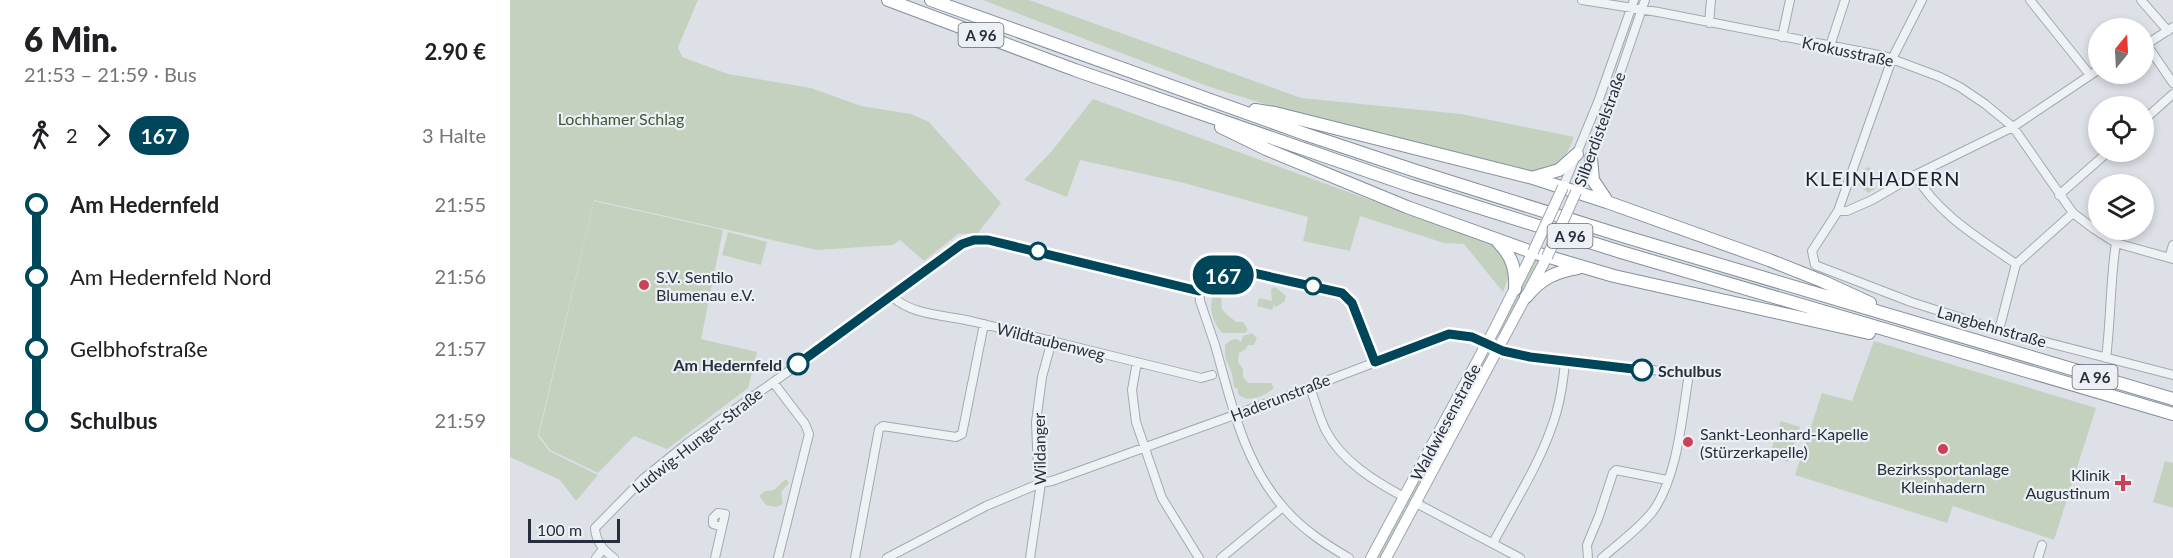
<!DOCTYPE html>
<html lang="de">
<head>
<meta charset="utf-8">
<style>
	:root { --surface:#fff; --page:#f6f6f6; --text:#202124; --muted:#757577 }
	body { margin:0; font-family:Lato,sans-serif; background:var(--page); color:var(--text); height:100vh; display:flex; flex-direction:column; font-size:22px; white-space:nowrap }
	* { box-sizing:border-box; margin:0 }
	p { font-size:20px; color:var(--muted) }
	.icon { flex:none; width:33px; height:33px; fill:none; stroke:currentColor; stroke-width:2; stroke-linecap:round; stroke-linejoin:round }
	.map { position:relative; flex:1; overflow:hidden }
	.panel { display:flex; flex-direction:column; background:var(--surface); width:510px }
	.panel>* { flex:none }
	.badge { padding:0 12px; border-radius:20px; font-size:21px; line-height:39px }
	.needle { width:39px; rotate:18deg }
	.controls { position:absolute; left:1578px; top:18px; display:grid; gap:12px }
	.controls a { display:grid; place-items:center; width:66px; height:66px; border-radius:50%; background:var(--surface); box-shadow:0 3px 9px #0003; font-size:30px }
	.scale { position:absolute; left:18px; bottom:15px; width:92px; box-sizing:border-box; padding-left:6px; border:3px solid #272f3d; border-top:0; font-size:16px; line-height:21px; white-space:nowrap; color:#272f3d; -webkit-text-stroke:4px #ecf0f5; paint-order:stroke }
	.map>.badge { position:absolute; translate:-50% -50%; box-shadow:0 0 0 3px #fff }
	.legs { display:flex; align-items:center; gap:9px; height:66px; padding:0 24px; font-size:20px }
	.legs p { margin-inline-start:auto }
	.headline { display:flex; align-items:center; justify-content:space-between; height:102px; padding:0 24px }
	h1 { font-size:33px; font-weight:800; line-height:45px }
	ul { padding:0 24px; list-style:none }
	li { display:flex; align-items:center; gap:21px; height:72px; font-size:22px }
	li i { display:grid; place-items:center; width:9px; height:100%; margin:0 8px; background:currentColor }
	li i::after { content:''; width:15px; height:15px; margin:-8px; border:4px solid; border-radius:50%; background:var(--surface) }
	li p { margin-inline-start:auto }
	li:first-child i { background:linear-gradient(#0000 50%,currentColor 0) }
	li:last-child i { background:linear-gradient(currentColor 50%,#0000 0) }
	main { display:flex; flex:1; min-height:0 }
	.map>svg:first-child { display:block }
	.green { fill:#c3d1be }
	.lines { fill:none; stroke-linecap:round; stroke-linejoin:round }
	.minor-casing { stroke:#a3a8b1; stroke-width:10 }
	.major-casing { stroke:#9ca5b2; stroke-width:12 }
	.highway-casing { stroke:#848f9d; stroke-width:14 }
	.minor { stroke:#eff2f5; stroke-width:8 }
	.major { stroke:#fff; stroke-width:10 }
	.highway { stroke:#fff; stroke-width:12 }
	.major-bridge-casing { stroke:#9ca5b2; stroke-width:12; stroke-linecap:butt }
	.major-bridge { stroke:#fff; stroke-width:10 }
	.line-1-casing { stroke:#fff; stroke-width:14 }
	.line-1 { stroke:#00465a; stroke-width:9 }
	.stop-1-dot { fill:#fff; stroke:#00465a; stroke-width:3 }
	.poi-dot { fill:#cd4158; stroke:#ecf0f5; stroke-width:2 }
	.labels { text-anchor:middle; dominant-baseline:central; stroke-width:4.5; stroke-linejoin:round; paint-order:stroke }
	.shield { fill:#ecf0f5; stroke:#626974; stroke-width:1.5 }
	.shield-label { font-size:15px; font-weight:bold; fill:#272f3d }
	.street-label { font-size:16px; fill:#272f3d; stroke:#ecf0f5 }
	.park-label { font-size:16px; fill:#3c5934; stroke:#ecf0f5 }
	.poi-label { font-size:16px; fill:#272f3d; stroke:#ecf0f5; text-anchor:start }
	.stop-label { font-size:16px; font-weight:bold; fill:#272f3d; stroke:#ecf0f5; text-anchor:end }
	.quarter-label { font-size:20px; letter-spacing:1.5px; fill:#19202e; stroke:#ecf0f5 }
</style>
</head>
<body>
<main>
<section class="panel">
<div class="headline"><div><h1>6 Min.</h1><p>21:53 – 21:59 · Bus</p></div><b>2.90 €</b></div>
<div class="legs"><svg class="icon" aria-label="walk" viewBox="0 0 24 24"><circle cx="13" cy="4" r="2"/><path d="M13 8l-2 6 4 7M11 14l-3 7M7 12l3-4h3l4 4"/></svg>2<svg class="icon" aria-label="forward" viewBox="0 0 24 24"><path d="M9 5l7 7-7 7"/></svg><b class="badge" style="background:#00465a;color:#fff">167</b><p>3 Halte</p></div>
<ul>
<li><i style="color:#00465a"></i><b>Am Hedernfeld</b><p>21:55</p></li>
<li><i style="color:#00465a"></i><span>Am Hedernfeld Nord</span><p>21:56</p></li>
<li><i style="color:#00465a"></i><span>Gelbhofstraße</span><p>21:57</p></li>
<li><i style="color:#00465a"></i><b>Schulbus</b><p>21:59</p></li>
</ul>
</section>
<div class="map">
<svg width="1663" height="558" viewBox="0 0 1663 558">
	<rect width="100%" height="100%" fill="#dde1e7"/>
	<path class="green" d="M0,0H188L168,47L172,57L218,74L301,88L351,106L401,114L419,122L491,203L468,233L448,234L414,261L390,240L383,245L307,250L84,200L28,436L39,451L88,475L66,501L50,480L0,457Z
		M473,0H519L791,98L951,114L1064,137C1053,165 1048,166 1021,172L768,108L700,87Z
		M583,99L992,248L1000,273L993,292L954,244L934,243L850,216L840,251L793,241L798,217L670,182L570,160L557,197L514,180L541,152Z
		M1360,167L1361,174L1358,176L1365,189L1358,193L1348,184L1354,169Z
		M84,201L213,230L191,339L247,352L238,388L157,449L124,436L88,473L40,450L29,435Z
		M218,232L257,242L251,265L212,255Z
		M1024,256L1030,258L990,335L988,334Z
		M765,287L776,296L774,302L766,307L764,305L762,310L747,306L749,298L762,301L761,289Z
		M708,291L711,293C712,314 710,308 726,322H733L738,330L735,333H712C702,322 698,306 704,292Z
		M742,333L747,338L744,345H738L736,349L729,353L728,362L733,369V377L738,383H761L764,388C754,396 739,404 728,394V389L724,387L722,374L715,357V345L721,340L727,339L731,342L733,336Z
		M1364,341L1586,408L1544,540L1443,506L1437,523L1285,475L1312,393L1342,401Z
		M973,356L977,358L953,403L952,409L899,509L892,505Z
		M1271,421L1290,427L1278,462L1259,456Z
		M1655,461L1663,463V508L1643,502Z
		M276,479L279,483L271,492L273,504L266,507L256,505L249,496L255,491L264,490Z
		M891,508L898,511L872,558H864Z"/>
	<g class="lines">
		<defs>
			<path id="minor" d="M1072,0L1148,12L1374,56L1430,77L1450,87L1475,104L1503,127L1563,213L1584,229L1606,243L1663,259
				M1412,0L1382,59L1328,211L1302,251L1305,265L1401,302L1489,330L1663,375
				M1520,0L1580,75
				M1631,0L1658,31
				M1199,23L1201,0
				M1272,37L1280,0
				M1637,45L1663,83
				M1320,46L1335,0
				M1634,46L1663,27
				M1634,120L1663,94
				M1405,175C1429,215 1469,238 1506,264
				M1053,187L1088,102L1124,0
				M1066,192L1081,158L1135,0
				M1549,195L1598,152
				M1328,211H1337L1362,200L1405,175L1503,127L1588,70
				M1659,258L1663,245
				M689,291L690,301C695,316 700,330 705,345C721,401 733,462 774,508C792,529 815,544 839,558
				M689,291L707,277L730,270L832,293L842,303L865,362
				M383,297C403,316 438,315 465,322C540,341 616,359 691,378L702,375
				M1489,330L1506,264L1563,213
				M1596,358C1601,320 1600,281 1606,243
				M627,362L622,390L626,422L652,498L689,558
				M263,382L295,424L299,434L268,558
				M800,387C805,401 809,417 816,431C832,461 864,481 894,497
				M906,503L1010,558
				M983,543C1003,505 1028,467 1042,426C1050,405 1053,384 1055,362
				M86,558L93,549
				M104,558C93,550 86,542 85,528L133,479L179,442L383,297L452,244L464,240H478L689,291
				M205,558L215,514L208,513L203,518V524L212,527
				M345,558L369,429L373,426L446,437L452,434L474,324
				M377,558L476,506L531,483L542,481L777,396L939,334L962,337L993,351L1020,357L1179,374C1172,416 1168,476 1143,511C1129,529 1109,543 1092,558
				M520,558L531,483L528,470L526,422L532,377L542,340
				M711,558L773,507
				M1078,558L1077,545L1089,516L1103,473L1106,470L1157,480
				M1528,558L1532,545"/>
			<path id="major" d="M861,558L985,328L1023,252
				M876,558L1037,257"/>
			<path id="highway" d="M378,0L565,70L901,186L1111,252L1663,414
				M421,0L795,134L906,171L1116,237L1663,399
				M745,110L765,113L1023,178L1097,202L1259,260L1312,281L1360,303
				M711,127L756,149L897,207L1019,251L1104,276L1359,333
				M1081,158L1083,180L1097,201
				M1025,177L1049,170L1067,154
				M988,242C1002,256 1006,269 1005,289
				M1016,297C1031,279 1044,272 1068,268"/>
		</defs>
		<use href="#minor" class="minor-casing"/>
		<use href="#major" class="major-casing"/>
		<use href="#highway" class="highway-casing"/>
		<use href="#minor" class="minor"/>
		<use href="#major" class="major"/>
		<use href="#highway" class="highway"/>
		<defs>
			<path id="major-bridge" d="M1023,252L1053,187
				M1037,257L1066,192"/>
		</defs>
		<use href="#major-bridge" class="major-bridge-casing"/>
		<use href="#major-bridge" class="major-bridge"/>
	</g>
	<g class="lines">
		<defs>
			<path id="line-1" d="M288,364L452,244L464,240H478L689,291L707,277L730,270L832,293L842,303L865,362L939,334L962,337L993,351L1020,357L1132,370"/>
		</defs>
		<use href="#line-1" class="line-1-casing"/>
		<use href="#line-1" class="line-1"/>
	</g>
	<g class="stop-1-dot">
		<circle cx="528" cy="251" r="8"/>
		<circle cx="803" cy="286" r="8"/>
		<circle cx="288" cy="364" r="10"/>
		<circle cx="1132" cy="370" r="10"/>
	</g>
	<g class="poi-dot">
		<circle cx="134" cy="285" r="6"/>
		<circle cx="1178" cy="442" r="6"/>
		<circle cx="1433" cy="449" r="6"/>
		<path d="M1610 474h6v6h6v6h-6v6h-6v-6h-6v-6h6z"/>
	</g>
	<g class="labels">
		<g class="shield">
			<rect x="448.5" y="23" width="45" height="24" rx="4.5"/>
			<rect x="1037.5" y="224" width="45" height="24" rx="4.5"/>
			<rect x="1562.5" y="365" width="45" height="24" rx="4.5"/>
		</g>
		<g class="shield-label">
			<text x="471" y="35">A 96</text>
			<text x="1060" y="236">A 96</text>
			<text x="1585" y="377">A 96</text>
		</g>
		<g class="street-label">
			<text transform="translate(1338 51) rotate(12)">Krokusstraße</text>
			<text transform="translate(1089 129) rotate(-70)">Silberdistelstraße</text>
			<text transform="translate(1482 326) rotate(16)">Langbehnstraße</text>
			<text transform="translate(541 341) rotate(14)">Wildtaubenweg</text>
			<text transform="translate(770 397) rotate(-21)">Haderunstraße</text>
			<text transform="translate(935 422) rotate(-62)">Waldwiesenstraße</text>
			<text transform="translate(187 440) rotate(-38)">Ludwig-Hunger-Straße</text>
			<text transform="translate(529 449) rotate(-91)">Wildanger</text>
		</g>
		<g class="park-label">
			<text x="111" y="118">Lochhamer Schlag</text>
		</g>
		<g class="poi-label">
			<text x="146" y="276">S.V. Sentilo<tspan x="146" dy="18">Blumenau e.V.</tspan></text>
			<text x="1190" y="433">Sankt-Leonhard-Kapelle<tspan x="1190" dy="18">(Stürzerkapelle)</tspan></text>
			<text x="1433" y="468" text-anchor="middle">Bezirkssportanlage<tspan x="1433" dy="18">Kleinhadern</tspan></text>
			<text x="1600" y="474" text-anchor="end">Klinik<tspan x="1600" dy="18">Augustinum</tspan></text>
		</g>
		<g class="stop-label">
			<text x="272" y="364">Am Hedernfeld</text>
			<text x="1148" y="370" text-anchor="start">Schulbus</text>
		</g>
		<g class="quarter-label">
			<text x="1373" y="178">KLEINHADERN</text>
		</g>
	</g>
</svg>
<div class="controls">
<a><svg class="needle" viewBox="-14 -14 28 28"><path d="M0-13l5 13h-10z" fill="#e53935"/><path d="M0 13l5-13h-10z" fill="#757577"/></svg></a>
<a><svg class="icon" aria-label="locate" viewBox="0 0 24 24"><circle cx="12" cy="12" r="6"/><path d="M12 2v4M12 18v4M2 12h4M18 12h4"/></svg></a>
<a><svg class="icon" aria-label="layers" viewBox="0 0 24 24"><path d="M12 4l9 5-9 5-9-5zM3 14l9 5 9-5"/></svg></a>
</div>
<div class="scale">100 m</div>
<b class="badge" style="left:713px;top:275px;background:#00465a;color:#fff">167</b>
</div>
</main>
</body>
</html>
